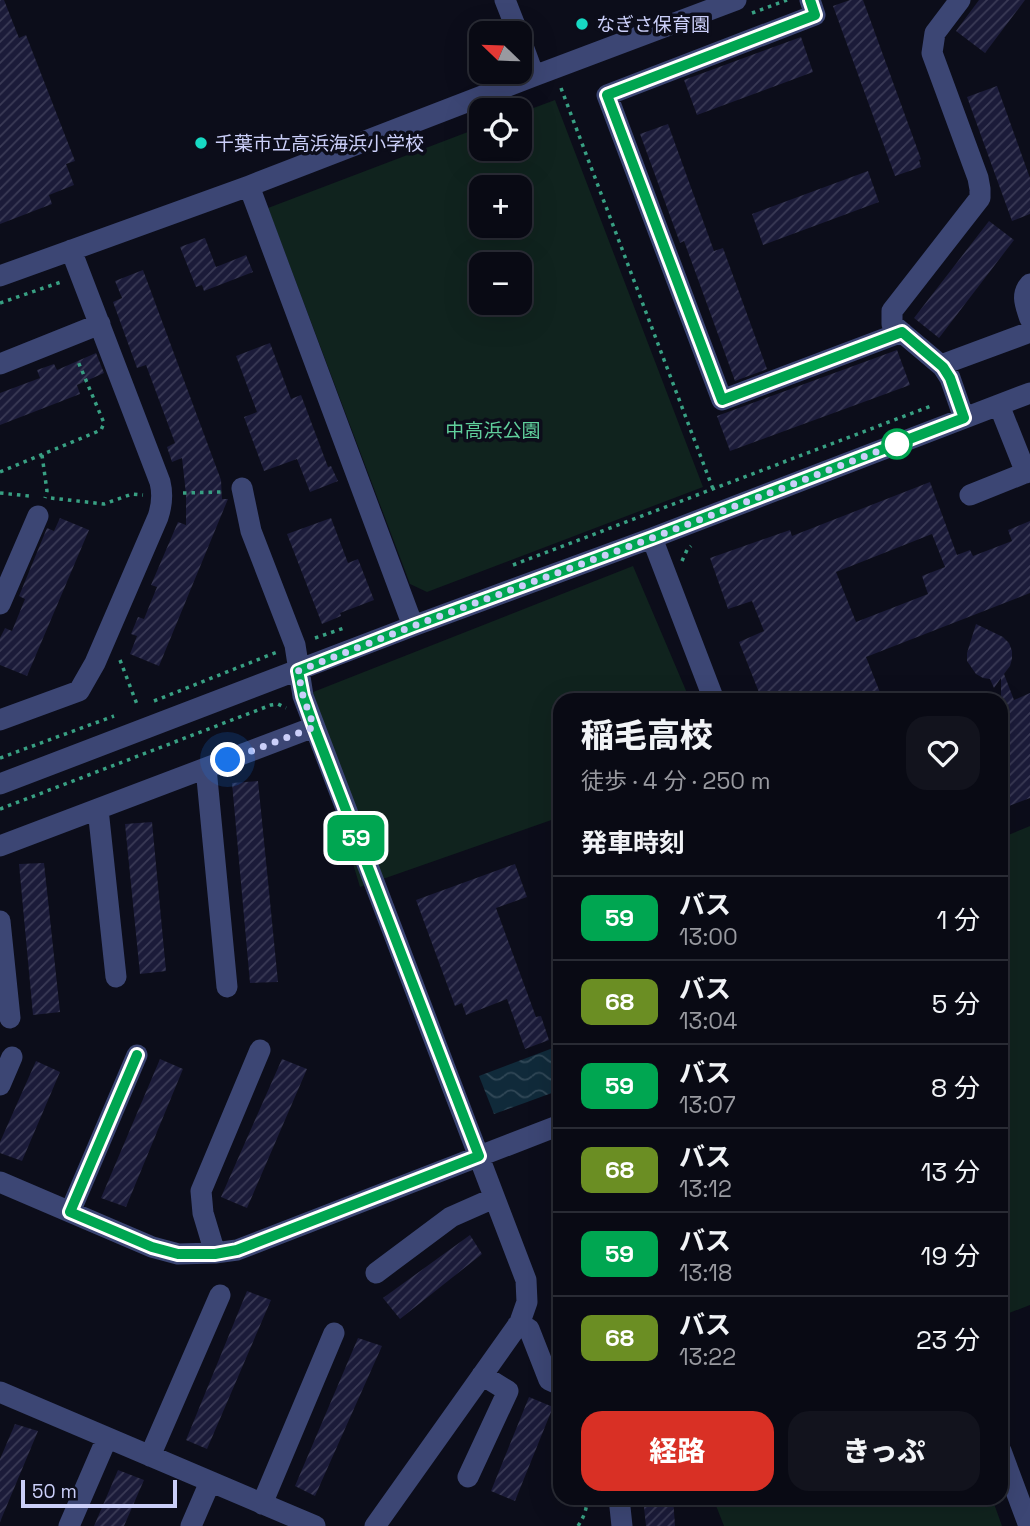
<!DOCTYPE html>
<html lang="ja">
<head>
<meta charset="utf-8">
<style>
	:root { --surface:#090a14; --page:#12131d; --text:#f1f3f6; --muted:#999aa0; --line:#292b34; --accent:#d93025 }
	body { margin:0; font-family:"Space Grotesk","Noto Sans JP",sans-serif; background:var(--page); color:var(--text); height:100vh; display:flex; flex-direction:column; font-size:26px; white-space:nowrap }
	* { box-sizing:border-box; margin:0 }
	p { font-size:23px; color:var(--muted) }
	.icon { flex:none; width:38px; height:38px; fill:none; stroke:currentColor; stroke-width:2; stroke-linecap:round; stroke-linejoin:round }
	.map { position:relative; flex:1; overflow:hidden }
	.details { position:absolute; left:553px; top:693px; width:455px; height:812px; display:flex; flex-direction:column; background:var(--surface); border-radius:21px; box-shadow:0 7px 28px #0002,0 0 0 2px var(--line) }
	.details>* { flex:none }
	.badge { padding:0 14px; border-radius:10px; font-size:24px; line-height:46px }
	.needle { width:46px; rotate:293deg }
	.buttons { position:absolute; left:469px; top:21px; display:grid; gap:14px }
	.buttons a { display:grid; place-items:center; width:63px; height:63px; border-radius:14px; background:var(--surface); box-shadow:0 7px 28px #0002,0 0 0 2px var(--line); font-size:35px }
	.scale { position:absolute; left:21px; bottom:18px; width:156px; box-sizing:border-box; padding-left:7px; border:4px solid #cbcff9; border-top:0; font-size:19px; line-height:24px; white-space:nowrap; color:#cbcff9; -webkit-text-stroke:5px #0c0d1a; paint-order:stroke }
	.you { position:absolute; width:35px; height:35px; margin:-18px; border:5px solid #fff; border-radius:50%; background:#1a73e8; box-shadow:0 0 0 10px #1a73e833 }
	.map>.badge { position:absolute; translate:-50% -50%; box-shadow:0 0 0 4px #fff }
	h2 { padding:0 28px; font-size:26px; line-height:63px }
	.round { display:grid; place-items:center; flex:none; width:74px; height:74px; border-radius:21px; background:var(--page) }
	.overview { display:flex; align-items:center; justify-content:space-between; height:119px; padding:0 28px }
	h1 { font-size:33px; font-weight:800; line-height:52px }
	.action { display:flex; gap:14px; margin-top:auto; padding:14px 28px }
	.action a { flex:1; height:80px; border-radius:21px; background:var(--accent); color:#fff; font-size:28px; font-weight:800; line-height:80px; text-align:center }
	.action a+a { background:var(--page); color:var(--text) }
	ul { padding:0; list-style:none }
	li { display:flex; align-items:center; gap:21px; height:84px; padding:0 28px; border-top:2px solid var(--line) }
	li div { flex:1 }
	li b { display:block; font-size:26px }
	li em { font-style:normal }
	li .badge { min-width:77px; font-weight:700; text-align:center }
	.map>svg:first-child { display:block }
	.green { fill:#10231e; fill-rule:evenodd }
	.water { fill:url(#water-waves) }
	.building { fill:url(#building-hatch); fill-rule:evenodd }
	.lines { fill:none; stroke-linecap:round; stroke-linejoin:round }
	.path { stroke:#38a083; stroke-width:3.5; stroke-dasharray:3.5 5; stroke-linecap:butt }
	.minor { stroke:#3c4674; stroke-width:21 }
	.line-casing { stroke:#fff; stroke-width:16 }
	.line { stroke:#00a651; stroke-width:10 }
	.walk { stroke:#cbcff9; stroke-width:7; stroke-dasharray:0 12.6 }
	.poi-dot { fill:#17d9c3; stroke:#0c0d1a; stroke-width:2.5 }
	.stop-dot { fill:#fff; stroke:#00a651; stroke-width:3.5 }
	.labels { text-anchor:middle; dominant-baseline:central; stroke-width:7; stroke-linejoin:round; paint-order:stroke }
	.poi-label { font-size:19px; fill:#cbcff9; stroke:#0c0d1a; text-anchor:start }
	.park-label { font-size:19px; fill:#60d09c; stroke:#0c0d1a }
</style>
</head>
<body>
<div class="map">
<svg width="1030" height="1526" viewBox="0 0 1030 1526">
	<defs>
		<pattern id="water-waves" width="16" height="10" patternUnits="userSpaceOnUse" patternTransform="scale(1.75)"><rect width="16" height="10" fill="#102a3a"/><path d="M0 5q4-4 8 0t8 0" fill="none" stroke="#314857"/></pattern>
		<pattern id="building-hatch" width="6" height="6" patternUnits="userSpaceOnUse" patternTransform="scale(1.75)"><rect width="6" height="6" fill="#1b1b39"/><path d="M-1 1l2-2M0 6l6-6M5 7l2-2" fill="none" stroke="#3b3b56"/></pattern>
	</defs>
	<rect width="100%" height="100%" fill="#0c0d1a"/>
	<path class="green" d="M555,100L703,487L427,592L410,584L268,208L481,127V149H520V113ZM481,187H520V226H481ZM481,264H520V303H481Z
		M633,566L690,700H560V817L360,887L303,696Z
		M1030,826V1305L1004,1315L1001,1314V838Z
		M713,1498H992L1002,1526H724Z"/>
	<path class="water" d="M553,1048L560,1068V1090L494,1114L479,1076Z"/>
	<path class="building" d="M0,0H4L19,38L26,35L75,161L66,164L74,185L49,195L52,204L0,224Z
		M850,0H863L921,159L919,160L921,167L895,176L833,6Z
		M979,0H1025L985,53L956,31Z
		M801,37L813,72L697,115L684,80Z
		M997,86L1030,178V214L1012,221L967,97Z
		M668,124L714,251L723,248L767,369L735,381L684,241L680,243L640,134Z
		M868,171L879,202L763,245L752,214Z
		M989,221L1014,240L939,338L914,318Z
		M205,238L216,267L246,255L253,272L204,291L202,285L196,287L180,247Z
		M143,270L221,480L222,499H228L159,666L130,654L137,636L131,634L138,617L144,619L157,587L151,585L178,522L186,525V494L182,458L172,462L167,447L175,443L159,400L146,365L137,368L113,302L122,298L115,281Z
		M270,343L291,399L301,395L328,467L331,466L338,481L310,492L297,459L264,471L244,417L257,412L236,356Z
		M897,350L910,385L730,451L717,416Z
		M96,353L104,373L77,385L80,394L0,425V393L40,378L37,370L54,364L57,370Z
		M930,482L957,555L970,550L973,556L1012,541L1008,530L1030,521V593L866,657L883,700H762L739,642L764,631L752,601L728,609L710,558L790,530L792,536ZM932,534L945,567L922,576L928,594L856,622L836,572Z
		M60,518L89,530L27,676L0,665V638L5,628L12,631L25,599L19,596L47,528L54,531Z
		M331,518L348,563L358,559L374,600L340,613L341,616L322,624L287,534Z
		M976,624L1003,637L1009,643L1012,651V659L1010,666L1004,674L1014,700L1030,693V798L1001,809V678L994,688L990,679L983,678L976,674L967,661V653Z
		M258,781L278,982L250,983L232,783Z
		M152,822L166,971L140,974L125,824Z
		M44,863L60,1012L33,1015L19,864Z
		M515,864L527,897L496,908L536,1017L541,1016L549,1040L525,1049L507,999L466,1015L462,1003L455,1006L416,900Z
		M160,1059L183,1069L126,1207L101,1198Z
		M282,1059L307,1069L247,1208L221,1197Z
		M36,1061L60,1072L22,1161L0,1153V1142Z
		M470,1235L482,1254L400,1319L383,1298Z
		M247,1291L271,1300L207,1449L186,1440Z
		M358,1338L382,1346L315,1496L295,1486Z
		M529,1397L553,1407L515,1501L491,1491Z
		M15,1424L38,1431L0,1522V1459Z
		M118,1470L144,1480L124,1526H94Z
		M643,1498H673L675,1526H646Z"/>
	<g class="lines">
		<path class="path" d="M752,13L787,0
			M561,88L713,489
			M0,303L61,282
			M42,455L47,491L45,498
			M0,472L101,430L104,423L77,359
			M0,493L29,496
			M183,493L221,492
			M51,498L104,504L132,494L143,495
			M682,561L687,550L691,546
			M513,565L931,406
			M315,638L347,627
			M120,660L138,707
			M154,701L277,652
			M0,758L114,716
			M0,809L271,705L278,704L286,708
			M552,1153L560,1150
			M1001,1411L1009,1433
			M578,1526C584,1517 587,1509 587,1498"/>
		<path class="minor" d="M505,0L518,33
			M810,0L815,15L607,95L722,400L902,332
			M960,0L935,33L932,53L978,178L980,189V198L892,311V324L943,367L950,378L964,418
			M520,38L534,76
			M249,186L413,626
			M0,276L249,186L534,76L736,0
			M1030,284C1020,295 1026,306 1030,319
			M0,364L100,324
			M941,365L1030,332
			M999,405L1026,473
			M242,488L251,531L295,645L303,696L526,1280L527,1302L520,1322L375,1526
			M970,495L1030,471
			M652,538L714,700
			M0,604L38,516
			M0,720L79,691L95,663L158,517C162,505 163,494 160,482L71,250
			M206,768L227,987
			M0,784L413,626L652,538L1030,393
			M98,809L116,977
			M0,846L314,727
			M0,921L10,1018
			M0,1085L12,1057
			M0,1182L152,1247L178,1254L215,1253L237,1250L560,1125
			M70,1212L137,1055
			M215,1253L203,1213L201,1191L260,1050
			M376,1273L451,1217L494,1198
			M518,1324L529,1329L549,1380L560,1385
			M0,1392L315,1526
			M1001,1451L1029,1526
			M150,1456L220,1295
			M468,1477L508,1391L482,1375
			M619,1498L622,1526
			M262,1504L334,1333
			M69,1526L107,1438
			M191,1526L210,1482"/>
	</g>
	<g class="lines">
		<defs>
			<path id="line" d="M137,1055L70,1212L152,1247L178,1254H215L237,1250L479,1156L314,727L303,696L298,671L413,626L652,538L964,418L950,378L943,367L902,332L722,400L607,95L815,15L810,0"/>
		</defs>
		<use href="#line" class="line-casing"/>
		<use href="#line" class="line"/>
		<path class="walk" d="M228,760L314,727L303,696L298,671L413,626L652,538L897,444"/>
	</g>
	<g class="poi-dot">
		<circle cx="582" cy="24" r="7"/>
		<circle cx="201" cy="143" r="7"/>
	</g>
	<circle class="stop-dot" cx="897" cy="444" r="14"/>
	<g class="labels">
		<g class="poi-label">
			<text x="596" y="24">なぎさ保育園</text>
			<text x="215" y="143">千葉市立高浜海浜小学校</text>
		</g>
		<g class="park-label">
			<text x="493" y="430">中高浜公園</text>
		</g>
	</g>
</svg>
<div class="buttons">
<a><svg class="needle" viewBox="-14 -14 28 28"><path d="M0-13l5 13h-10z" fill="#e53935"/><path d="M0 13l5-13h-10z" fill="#999aa0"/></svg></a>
<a><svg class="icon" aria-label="locate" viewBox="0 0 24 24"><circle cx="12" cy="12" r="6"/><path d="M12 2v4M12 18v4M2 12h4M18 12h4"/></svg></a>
<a>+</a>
<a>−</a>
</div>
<div class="scale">50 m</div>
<div class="you" style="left:228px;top:760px"></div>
<b class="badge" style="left:356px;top:838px;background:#00a651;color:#fff">59</b>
<section class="details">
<div class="overview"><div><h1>稲毛高校</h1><p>徒歩 · 4 分 · 250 m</p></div><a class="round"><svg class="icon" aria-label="heart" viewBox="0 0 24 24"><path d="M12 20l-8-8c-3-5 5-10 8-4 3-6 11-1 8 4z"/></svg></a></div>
<h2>発車時刻</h2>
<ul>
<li><span class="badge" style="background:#00a651;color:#fff">59</span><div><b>バス</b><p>13:00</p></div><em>1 分</em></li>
<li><span class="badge" style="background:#6b8e23;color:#fff">68</span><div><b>バス</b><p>13:04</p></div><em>5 分</em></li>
<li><span class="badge" style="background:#00a651;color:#fff">59</span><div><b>バス</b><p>13:07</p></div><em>8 分</em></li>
<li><span class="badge" style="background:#6b8e23;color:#fff">68</span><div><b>バス</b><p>13:12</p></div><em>13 分</em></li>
<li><span class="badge" style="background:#00a651;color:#fff">59</span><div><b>バス</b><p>13:18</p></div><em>19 分</em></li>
<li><span class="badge" style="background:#6b8e23;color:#fff">68</span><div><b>バス</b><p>13:22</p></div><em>23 分</em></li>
</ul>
<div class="action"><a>経路</a><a>きっぷ</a></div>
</section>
</div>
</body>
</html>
